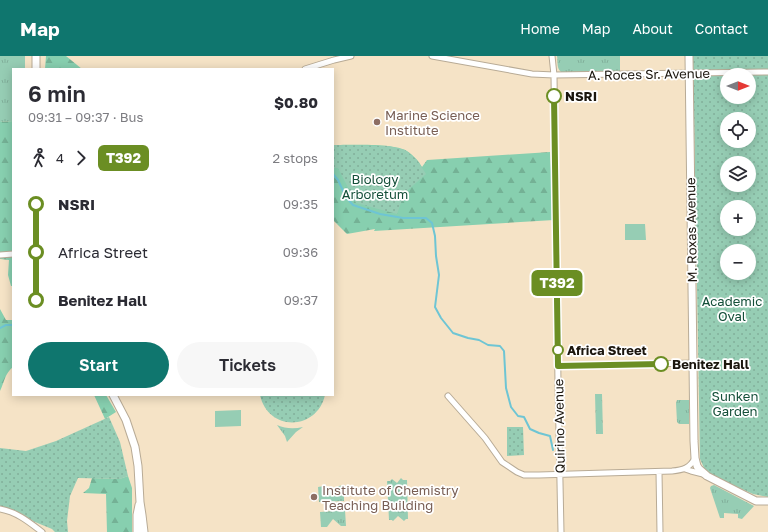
<!DOCTYPE html>
<html lang="en">
<head>
<meta charset="utf-8">
<style>
	:root { --surface:#fff; --page:#f7f7f7; --text:#2b2b33; --muted:#7c7c81; --accent:#0f766e }
	body { margin:0; font-family:"Golos Text",sans-serif; background:var(--page); color:var(--text); height:100vh; display:flex; flex-direction:column; font-size:15px; white-space:nowrap }
	* { box-sizing:border-box; margin:0 }
	p { font-size:13px; color:var(--muted) }
	.icon { flex:none; width:22px; height:22px; fill:none; stroke:currentColor; stroke-width:2; stroke-linecap:round; stroke-linejoin:round }
	.map { position:relative; flex:1; overflow:hidden }
	.details { position:absolute; left:12px; top:12px; width:322px; height:328px; display:flex; flex-direction:column; background:var(--surface); border-radius:0px; box-shadow:0 2px 10px #0003 }
	.details>* { flex:none }
	.badge { padding:0 8px; border-radius:6px; font-size:14px; line-height:26px }
	.needle { width:26px; rotate:90deg }
	.fabs { position:absolute; left:720px; top:12px; display:grid; gap:8px }
	.fabs a { display:grid; place-items:center; width:36px; height:36px; border-radius:50%; background:var(--surface); box-shadow:0 2px 10px #0003; font-size:20px }
	.map>.badge { position:absolute; translate:-50% -50%; box-shadow:0 0 0 2px #fff }
	.legs { display:flex; align-items:center; gap:6px; height:44px; padding:0 16px; font-size:13px }
	.legs p { margin-inline-start:auto }
	.headline { display:flex; align-items:center; justify-content:space-between; height:68px; padding:0 16px }
	h1 { font-size:22px; font-weight:600; line-height:30px }
	.button { display:flex; gap:8px; margin-top:auto; padding:8px 16px }
	.button a { flex:1; height:46px; border-radius:24px; background:var(--accent); color:#fff; font-size:16px; font-weight:600; line-height:46px; text-align:center }
	.button a+a { background:var(--page); color:var(--text) }
	ul { padding:0 16px; list-style:none }
	li { display:flex; align-items:center; gap:14px; height:48px; font-size:15px }
	li i { display:grid; place-items:center; width:6px; height:100%; margin:0 5px; background:currentColor }
	li i::after { content:''; width:10px; height:10px; margin:-5px; border:3px solid; border-radius:50%; background:var(--surface) }
	li p { margin-inline-start:auto }
	li:first-child i { background:linear-gradient(#0000 50%,currentColor 0) }
	li:last-child i { background:linear-gradient(currentColor 50%,#0000 0) }
	header { display:flex; align-items:center; gap:24px; box-sizing:border-box; height:56px; padding:0 20px; background:var(--accent); color:#fff }
	header strong { font-size:19px }
	nav { display:flex; gap:22px; margin-inline-start:auto; font-size:14px }
	.map>svg:first-child { display:block }
	.built { fill:#f5e3c6; fill-rule:evenodd }
	.grass { fill:url(#grass-tufts) }
	.forest { fill:url(#forest-firs) }
	.park { fill:url(#park-dots); fill-rule:evenodd }
	.garden { fill:#96cdb4 }
	.lines { fill:none; stroke-linecap:round; stroke-linejoin:round }
	.stream { stroke:#6ec5d4; stroke-width:2 }
	.street-casing { stroke:#b8ab96; stroke-width:7 }
	.secondary-casing { stroke:#b8ab96; stroke-width:9 }
	.street { stroke:#fff; stroke-width:5 }
	.secondary { stroke:#fff; stroke-width:7 }
	.line-1-casing { stroke:#fff; stroke-width:9 }
	.line-1 { stroke:#6b8e23; stroke-width:6 }
	.stop-1-dot { fill:#fff; stroke:#6b8e23; stroke-width:2 }
	.education-dot { fill:#8d6e63; stroke:#fff; stroke-width:1.5 }
	.labels { text-anchor:middle; dominant-baseline:central; stroke-width:3.5; stroke-linejoin:round; paint-order:stroke }
	.street-label { font-size:13px; fill:#1b160e; stroke:#fff }
	.stop-label { font-size:13px; font-weight:bold; fill:#1b160e; stroke:#fff; text-anchor:start }
	.education-label { font-size:13px; fill:#785e54; stroke:#fff; text-anchor:start }
	.park-label { font-size:13px; fill:#144f39; stroke:#fff }
</style>
</head>
<body>
<header>
<strong>Map</strong>
<nav><a>Home</a><a>Map</a><a>About</a><a>Contact</a></nav>
</header>
<div class="map">
<svg width="768" height="476" viewBox="0 0 768 476">
	<defs>
		<pattern id="grass-tufts" width="24" height="20" patternUnits="userSpaceOnUse"><rect width="24" height="20" fill="#96cdb4"/><path d="M3 7l-1-3M5 7V3M7 7l1-3M15 17l-1-3M17 17v-4M19 17l1-3" fill="none" stroke="#81af9a"/></pattern>
		<pattern id="forest-firs" width="22" height="20" patternUnits="userSpaceOnUse"><rect width="22" height="20" fill="#87cfaf"/><path d="M5 1l3.5 6h-7zM16 11l3.5 6h-7z" fill="#74b195"/></pattern>
		<pattern id="park-dots" width="8" height="8" patternUnits="userSpaceOnUse"><rect width="8" height="8" fill="#96cdb4"/><path d="M2 2h.1M6 6h.1" fill="none" stroke="#81af9a" stroke-width="1.8" stroke-linecap="round"/></pattern>
	</defs>
	<rect width="100%" height="100%" fill="#fef0d9"/>
	<path class="built" d="M0,0H768V476H0ZM13,13H333V339H13ZM727,19H749V41H727ZM727,63H749V85H727ZM727,107H749V129H727ZM727,151H749V173H727ZM727,195H749V217H727Z"/>
	<path class="grass" d="M0,0H25V13H13V65L0,66Z
		M557,0H620V17H563C556,14 558,6 557,0Z
		M595,338H602L603,378H596Z
		M677,344H689V368H679L677,366L676,347Z
		M277,369C286,373 294,373 303,371L296,376L287,386L285,380Z
		M401,422L403,424H407L408,463H406L404,465L398,460L393,465L392,464H389L387,425H390L392,423L397,427Z
		M344,429V445L319,446L318,431L324,430L332,437L339,430Z
		M714,429L754,450L742,463L738,462V458L724,457V462H720L710,432L711,430Z
		M345,454L346,470H341L333,463L327,471H321L320,456Z"/>
	<path class="forest" d="M46,0H66L82,13H45Z
		M13,65V230H11L8,219L9,204L0,203V66Z
		M333,89C349,89 395,87 407,95C413,99 418,104 422,111L427,104L550,96L554,164L374,175L375,173L347,178L333,164Z
		M0,253L6,264H13V311C5,317 4,327 0,335Z
		M94,339H106L116,356L105,363Z
		M128,420L132,432V476H107L106,438L83,437L89,432L92,422L119,423Z"/>
	<path class="park" d="M693,0H768V441L753,438L711,419L705,414L700,403ZM727,19H749V41H727ZM727,63H749V85H727ZM727,107H749V129H727ZM727,151H749V173H727ZM727,195H749V217H727Z
		M333,89L389,90L405,94L417,104L426,118L408,134L401,147L397,158L356,147L338,112H333Z
		M260,339H325C317,375 268,376 260,339Z
		M109,361L120,386L128,420L120,423L78,422L70,440L67,465L68,476H55L52,473L35,466L14,454L0,450V392L26,395L56,385Z
		M507,371H523L524,399L507,400Z"/>
	<path class="garden" d="M625,168H645L646,184H625Z
		M241,354V370L215,371V355Z"/>
	<g class="lines">
		<path class="stream" d="M333,118L338,124L346,141L353,149L380,158L403,162H426L432,167L435,180L436,200L439,219L435,251L441,262L453,277L468,282L479,284L488,289L500,290L504,295L506,332L511,351L518,360L524,361L530,373L539,377L550,380L553,394
			M0,272L6,269H13"/>
		<defs>
			<path id="street" d="M432,0L532,18L554,19L768,16
				M552,0L554,19L558,327L561,476
				M305,13L334,4L351,0
				M0,199L13,198
				M558,310L693,307
				M448,340L485,382L502,406L517,416L524,419H539L672,415C683,414 690,412 695,402
				M685,413L691,415L703,418
				M659,416L660,476
				M0,453C17,456 29,466 42,476"/>
			<path id="secondary" d="M689,0L694,385L695,402L697,410L699,413L707,420L756,445H768
				M36,13V0
				M113,339L126,364L135,391L138,410L140,446L142,459L144,476
				M137,476V459L139,449"/>
		</defs>
		<use href="#street" class="street-casing"/>
		<use href="#secondary" class="secondary-casing"/>
		<use href="#street" class="street"/>
		<use href="#secondary" class="secondary"/>
	</g>
	<g class="lines">
		<defs>
			<path id="line-1" d="M554,40L558,310L661,308"/>
		</defs>
		<use href="#line-1" class="line-1-casing"/>
		<use href="#line-1" class="line-1"/>
	</g>
	<g class="stop-1-dot">
		<circle cx="554" cy="40" r="7"/>
		<circle cx="558" cy="294" r="5"/>
		<circle cx="661" cy="308" r="7"/>
	</g>
	<g class="education-dot">
		<circle cx="377" cy="66" r="4"/>
		<circle cx="314" cy="441" r="4"/>
	</g>
	<g class="labels">
		<g class="street-label">
			<text transform="translate(649 18) rotate(-1)">A. Roces Sr. Avenue</text>
			<text transform="translate(691 174) rotate(-91)">M. Roxas Avenue</text>
			<text transform="translate(559 370) rotate(-91)">Quirino Avenue</text>
		</g>
		<g class="stop-label">
			<text x="565" y="40">NSRI</text>
			<text x="567" y="294">Africa Street</text>
			<text x="672" y="308">Benitez Hall</text>
		</g>
		<g class="education-label">
			<text x="385" y="59">Marine Science<tspan x="385" dy="15">Institute</tspan></text>
			<text x="322" y="434">Institute of Chemistry<tspan x="322" dy="15">Teaching Building</tspan></text>
		</g>
		<g class="park-label">
			<text x="375" y="123">Biology<tspan x="375" dy="15">Arboretum</tspan></text>
			<text x="732" y="245">Academic<tspan x="732" dy="15">Oval</tspan></text>
			<text x="735" y="340">Sunken<tspan x="735" dy="15">Garden</tspan></text>
		</g>
	</g>
</svg>
<div class="fabs">
<a><svg class="needle" viewBox="-14 -14 28 28"><path d="M0-13l5 13h-10z" fill="#e53935"/><path d="M0 13l5-13h-10z" fill="#7c7c81"/></svg></a>
<a><svg class="icon" aria-label="locate" viewBox="0 0 24 24"><circle cx="12" cy="12" r="6"/><path d="M12 2v4M12 18v4M2 12h4M18 12h4"/></svg></a>
<a><svg class="icon" aria-label="layers" viewBox="0 0 24 24"><path d="M12 4l9 5-9 5-9-5zM3 14l9 5 9-5"/></svg></a>
<a>+</a>
<a>−</a>
</div>
<b class="badge" style="left:557px;top:227px;background:#6b8e23;color:#fff">T392</b>
<section class="details">
<div class="headline"><div><h1>6 min</h1><p>09:31 – 09:37 · Bus</p></div><b>$0.80</b></div>
<div class="legs"><svg class="icon" aria-label="walk" viewBox="0 0 24 24"><circle cx="13" cy="4" r="2"/><path d="M13 8l-2 6 4 7M11 14l-3 7M7 12l3-4h3l4 4"/></svg>4<svg class="icon" aria-label="forward" viewBox="0 0 24 24"><path d="M9 5l7 7-7 7"/></svg><b class="badge" style="background:#6b8e23;color:#fff">T392</b><p>2 stops</p></div>
<ul>
<li><i style="color:#6b8e23"></i><b>NSRI</b><p>09:35</p></li>
<li><i style="color:#6b8e23"></i><span>Africa Street</span><p>09:36</p></li>
<li><i style="color:#6b8e23"></i><b>Benitez Hall</b><p>09:37</p></li>
</ul>
<div class="button"><a>Start</a><a>Tickets</a></div>
</section>
</div>
</body>
</html>
